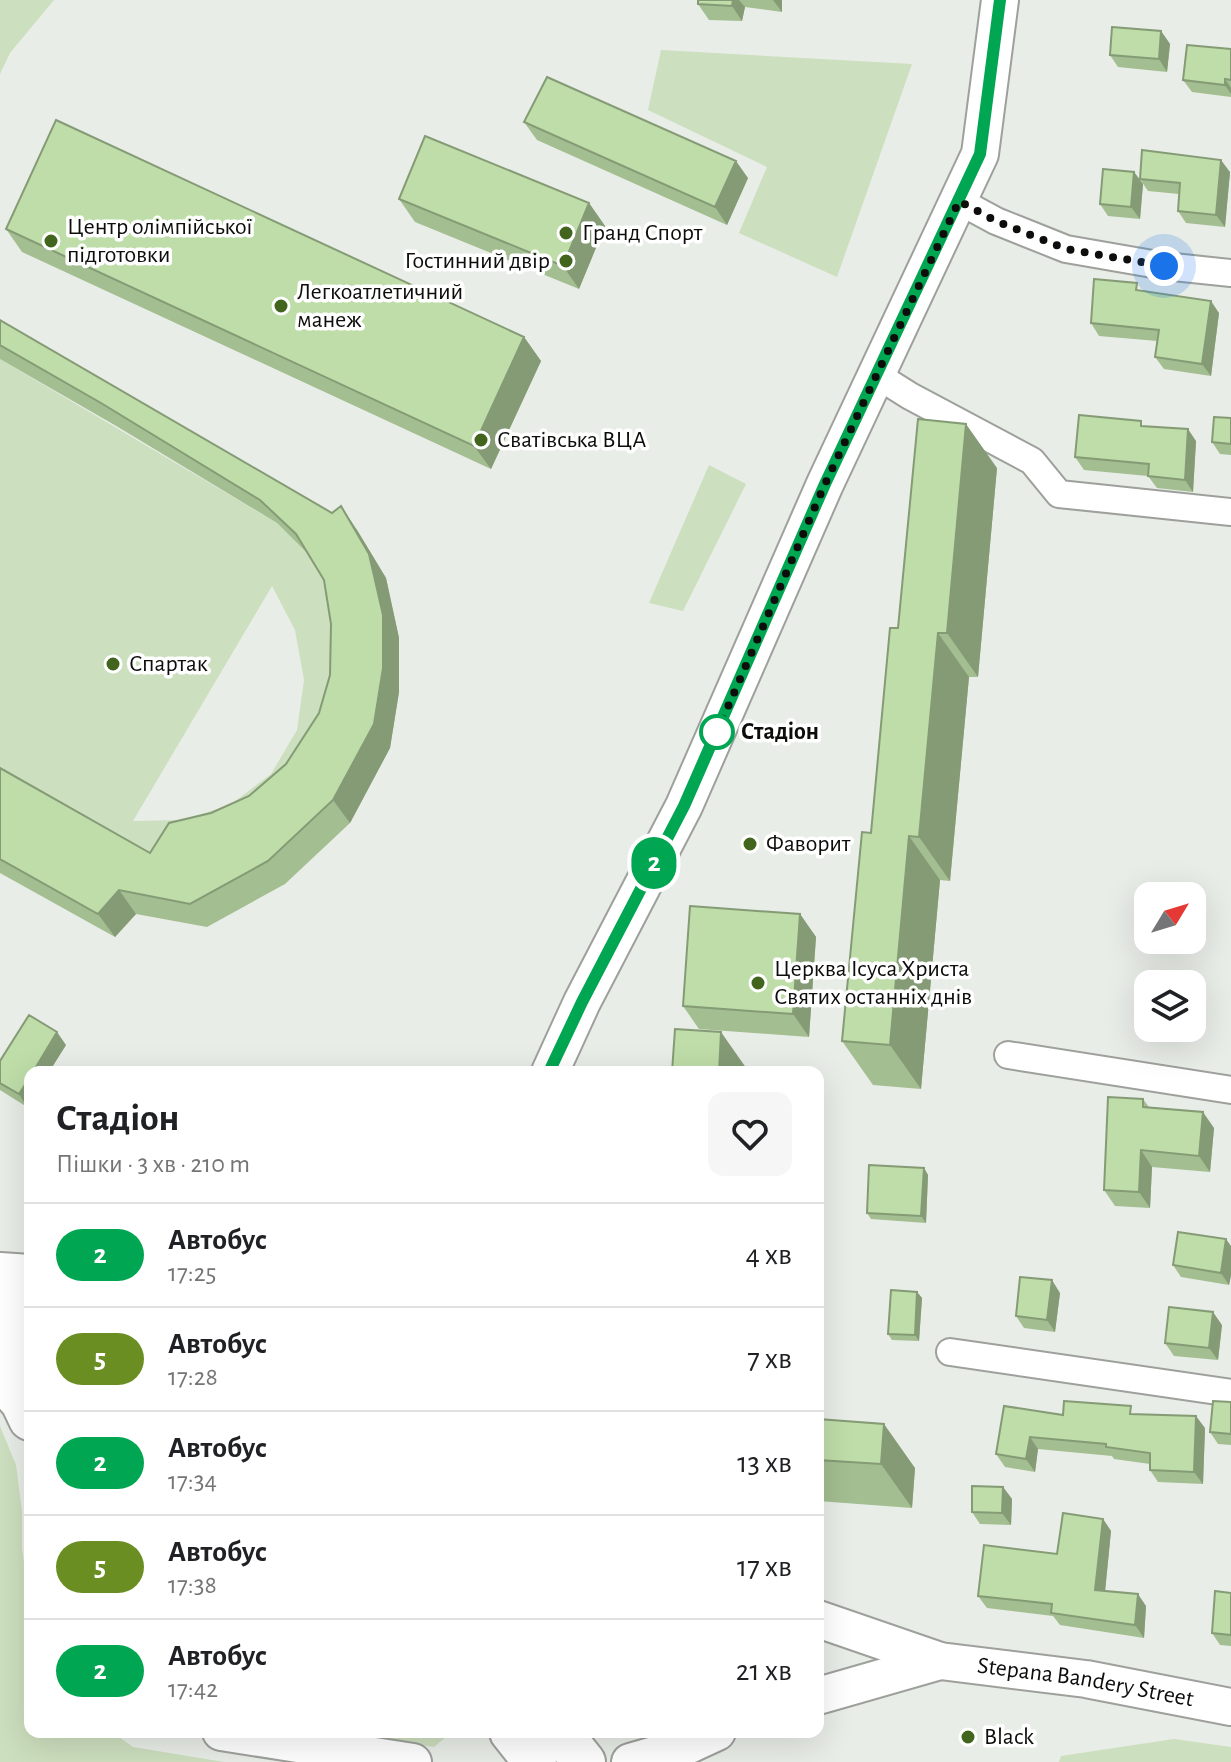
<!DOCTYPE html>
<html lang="uk">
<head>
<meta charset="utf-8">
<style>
	:root { --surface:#fff; --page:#f6f6f6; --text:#202124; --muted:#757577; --line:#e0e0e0 }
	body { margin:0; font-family:"Alegreya Sans",sans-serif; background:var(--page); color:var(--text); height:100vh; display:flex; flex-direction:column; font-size:30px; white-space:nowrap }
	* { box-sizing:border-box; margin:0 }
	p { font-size:26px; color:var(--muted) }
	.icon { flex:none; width:44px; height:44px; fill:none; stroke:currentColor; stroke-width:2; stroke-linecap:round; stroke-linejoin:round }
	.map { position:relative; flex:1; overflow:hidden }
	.sheet { position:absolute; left:24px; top:1066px; width:800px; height:672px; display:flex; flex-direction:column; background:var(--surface); border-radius:16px; box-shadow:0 8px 32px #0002 }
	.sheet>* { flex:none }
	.badge { padding:0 16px; border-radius:26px; font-size:28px; line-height:52px }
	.needle { width:52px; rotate:52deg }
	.tools { position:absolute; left:1134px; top:882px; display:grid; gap:16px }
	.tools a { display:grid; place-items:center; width:72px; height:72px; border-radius:16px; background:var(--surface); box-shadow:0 8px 32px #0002; font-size:40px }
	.you { position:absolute; width:40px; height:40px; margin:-20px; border:6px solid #fff; border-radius:50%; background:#1a73e8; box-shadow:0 0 0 12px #1a73e833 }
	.map>.badge { position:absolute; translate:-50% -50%; box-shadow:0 0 0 4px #fff }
	.round { display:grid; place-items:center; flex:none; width:84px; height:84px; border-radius:16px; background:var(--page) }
	.summary { display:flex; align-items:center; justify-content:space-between; height:136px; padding:0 32px }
	h1 { font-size:38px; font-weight:600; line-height:60px }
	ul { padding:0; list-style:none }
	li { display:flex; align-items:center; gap:24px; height:104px; padding:0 32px; border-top:2px solid var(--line) }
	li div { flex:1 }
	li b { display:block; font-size:30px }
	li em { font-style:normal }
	li .badge { min-width:88px; font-weight:700; text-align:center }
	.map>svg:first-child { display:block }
	.green { fill:#ccdfbe; fill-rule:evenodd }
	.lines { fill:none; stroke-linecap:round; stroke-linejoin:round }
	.street-casing { stroke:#9da09b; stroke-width:30 }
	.secondary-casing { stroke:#9da09b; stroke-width:40 }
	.primary-casing { stroke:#9da09b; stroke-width:46 }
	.street { stroke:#fff; stroke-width:26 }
	.secondary { stroke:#fff; stroke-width:36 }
	.primary { stroke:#fff; stroke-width:42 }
	.wall { fill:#a3be90 }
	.shaded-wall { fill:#859b76 }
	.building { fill:#bedda8; stroke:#859b76; stroke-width:2 }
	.line-casing { stroke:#fff; stroke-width:18 }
	.line { stroke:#00a651; stroke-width:12 }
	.walk { stroke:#0d0e0c; stroke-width:8; stroke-dasharray:0 14.4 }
	.poi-dot { fill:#42651e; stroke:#fff; stroke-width:3 }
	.stop-dot { fill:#fff; stroke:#00a651; stroke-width:4 }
	.labels { text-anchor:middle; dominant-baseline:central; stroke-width:7; stroke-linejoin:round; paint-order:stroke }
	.poi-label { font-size:24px; fill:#0d0e0c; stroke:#fff; text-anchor:start }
	.stop-label { font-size:24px; font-weight:bold; fill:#0d0e0c; stroke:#fff; text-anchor:start }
	.street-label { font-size:24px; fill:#0d0e0c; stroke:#fff }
</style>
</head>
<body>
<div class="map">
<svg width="1231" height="1762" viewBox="0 0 1231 1762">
	<rect width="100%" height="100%" fill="#e9ede7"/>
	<path class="green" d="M0,0H54L10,53L0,74Z
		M661,50L912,64L837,277L739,233L767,167L648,110Z
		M0,359L277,523L312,558L340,604L335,737L167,876L0,783ZM272,586L295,630L304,680L297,730L271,774L230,805L182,820L133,821Z
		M709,465L746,484L683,611L649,603Z
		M0,1426L16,1465L22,1512V1549L30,1603V1732H112L133,1747L224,1762H0Z
		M337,1732H452L434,1747Z
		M1174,1739L1231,1747V1762H1059L1061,1756Z"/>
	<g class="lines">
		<defs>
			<path id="street" d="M959,201L996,221L1066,249L1164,266L1231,273
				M875,374L910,396L1032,461L1059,494L1231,512
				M1008,1055L1231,1090
				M950,1352L1231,1393"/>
			<g id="secondary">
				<path d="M550,1072L582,1002L684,806L825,484L980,154L1000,0"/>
				<path id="s1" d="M818,1619L940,1661L1086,1679L1231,1707"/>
				<path d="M818,1696L940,1661"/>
				<path d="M221,1732L413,1762"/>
				<path d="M630,1762L689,1745L717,1732"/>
			</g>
			<path id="primary" d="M0,1274L30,1276
				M0,1306L30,1322
				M0,1338L30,1354
				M0,1377L22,1402L30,1419
				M511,1732L535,1762
				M560,1732L584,1762"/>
		</defs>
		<use href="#street" class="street-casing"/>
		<use href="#secondary" class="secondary-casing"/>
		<use href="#primary" class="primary-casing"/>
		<use href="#street" class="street"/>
		<use href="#secondary" class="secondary"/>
		<use href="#primary" class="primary"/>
	</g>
	<path class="wall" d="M698,0H782V12L745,7L742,21L709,20L698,4Z
		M1161,31L1170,44L1167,72L1118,67L1110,55Z
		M1231,49V97L1192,92L1183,80Z
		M524,122L748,178L727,225L537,140Z
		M1134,172L1143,184L1140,219L1108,216L1100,204Z
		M1230,172L1225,227L1186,223L1178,211L1179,194L1148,191L1140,179Z
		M399,199L589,203L605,226L579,289L415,222Z
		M6,229L524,337L541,361L491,469L22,252Z
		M1143,291L1219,313L1211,376L1164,369L1155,357L1157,341L1099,336L1091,323Z
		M0,320L357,530L386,578L399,638V692L390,748L350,823L285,884L207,927L136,914L115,937L0,873V768L150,853L211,813L249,796L286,764L319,713L330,675L331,624L324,580L307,553L277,523L118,427L0,359Z
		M1231,418V455L1220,454L1212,442Z
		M1144,426L1196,441L1193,492L1157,488L1148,476L1084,470L1075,457Z
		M997,468L978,677H969L950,881L940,880L921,1089L873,1085L842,1041L898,628Z
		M800,914L816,937L809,1037L699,1029L683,1006Z
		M66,1045L49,1072H30V1103L27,1107L0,1090V1061Z
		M1143,1099L1149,1107L1214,1128L1210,1172L1152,1167L1150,1208L1115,1206L1104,1190Z
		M924,1168L928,1175L926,1223L871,1219L867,1213Z
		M1231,1246V1275L1229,1285L1181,1277L1173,1265Z
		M917,1292L922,1298L919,1341L892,1340L888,1334Z
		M1060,1293L1055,1332L1024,1328L1016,1316Z
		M1222,1325L1218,1360L1174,1356L1165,1343Z
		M1231,1402V1445L1218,1444L1210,1432Z
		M1137,1414L1205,1428L1203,1484L1158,1482L1150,1470V1464L1114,1459L1112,1456L1038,1449L1035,1472L1005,1467L996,1454L1063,1415Z
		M818,1419L915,1468L912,1508L818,1501Z
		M1003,1487L1012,1499L1011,1525L980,1524L972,1512Z
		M1103,1519L1111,1531L1105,1591L1146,1606L1144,1638L1060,1625L1053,1616L987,1608L978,1596L1057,1554Z
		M1231,1593V1646L1220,1645L1212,1633Z"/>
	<path class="shaded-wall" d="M733,0H739L745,7L742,21L732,6Z
		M773,0H782V12Z
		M1161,31L1170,44L1167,72L1159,59Z
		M1225,79L1231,88V94L1225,85Z
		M1221,160L1230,172L1225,227L1216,215Z
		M736,161L748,178L727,225L715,207Z
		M1134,172L1143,184L1140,219L1131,207Z
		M589,203L605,226L579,289L563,266Z
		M1211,301L1219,313L1211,376L1202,364Z
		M524,337L541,361L491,469L474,446Z
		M966,424L997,468L978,677L947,633Z
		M1188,429L1196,441L1193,492L1185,480Z
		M341,506L357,530L386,578L399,638V692L390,748L350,823L333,800Z
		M938,633L969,677L950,881L919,837Z
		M909,836L940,880L921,1089L890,1045Z
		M119,890L136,914L115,937L98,914Z
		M800,914L816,937L809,1037L793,1014Z
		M57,1032L66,1045L49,1072H33Z
		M721,1032L749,1072H719Z
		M30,1077V1103L27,1107L19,1094Z
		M1203,1112L1214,1128L1210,1172L1199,1156Z
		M1141,1150L1152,1167L1150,1208L1139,1192Z
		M924,1168L928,1175L926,1223L921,1216Z
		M1226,1239L1231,1246V1275L1229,1285L1221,1273Z
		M1052,1280L1060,1293L1055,1332L1047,1320Z
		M917,1292L922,1298L919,1341L915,1335Z
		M1213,1312L1222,1325L1218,1360L1209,1348Z
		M1196,1416L1205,1428L1203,1484L1194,1472Z
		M884,1424L915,1468L912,1508L881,1464Z
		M1030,1437L1038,1449L1035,1472L1026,1459Z
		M1003,1487L1012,1499L1011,1525L1002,1513Z
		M1103,1519L1111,1531L1104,1602L1095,1590Z
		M1138,1594L1146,1606L1144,1638L1135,1625Z"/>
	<path class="building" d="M698,0H733L732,6L698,4Z
		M1112,27L1161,31L1159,59L1110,55Z
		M1187,45L1231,49V80L1225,79V85L1183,80Z
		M547,77L736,161L715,207L524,122Z
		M56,120L524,337L474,446L6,229Z
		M425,136L589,203L563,266L399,199Z
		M1142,150L1221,160L1216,215L1178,211L1180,183L1140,179Z
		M1103,169L1134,172L1131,207L1100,204Z
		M1094,279L1137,283L1136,290L1211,301L1202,364L1155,357L1159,330L1091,323Z
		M0,320L332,513L341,506L369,554L383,615V668L374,724L333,800L268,861L190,904L119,890L98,914L0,859V768L150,853L169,823L211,813L249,796L286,764L319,713L330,675L331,624L324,580L296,534L260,500L101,403L0,345Z
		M1079,415L1141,421V426L1188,429L1185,480L1148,476L1149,464L1075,457Z
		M1214,417L1231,418V444L1212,442Z
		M918,419L966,424L947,633H938L919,837L909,836L890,1045L842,1041L862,832L871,833L890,628H898Z
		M690,906L800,914L793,1014L683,1006Z
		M29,1015L57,1032L33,1072H30V1077L19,1094L0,1083V1061Z
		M675,1029L721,1032L719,1072H672Z
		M1108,1097L1143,1099V1107L1203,1112L1199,1156L1141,1150L1139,1192L1104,1190Z
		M869,1165L924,1168L921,1216L867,1213Z
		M1178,1232L1226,1239L1221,1273L1173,1265Z
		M1020,1277L1052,1280L1047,1320L1016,1316Z
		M891,1290L917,1292L915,1335L888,1334Z
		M1169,1307L1213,1312L1209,1348L1165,1343Z
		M1064,1401L1131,1406L1130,1414L1196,1416L1194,1472L1150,1470V1453L1106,1447V1444L1030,1437L1026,1459L996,1454L1004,1406L1063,1415Z
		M1213,1401L1231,1402V1434L1210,1432Z
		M818,1419L884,1424L881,1464L818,1460Z
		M972,1486L1003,1487L1002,1513L972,1512Z
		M1063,1513L1103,1519L1095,1590L1138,1594L1135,1625L1051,1613L1052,1604L978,1596L984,1545L1057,1554Z
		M1215,1591L1231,1593V1635L1212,1633Z"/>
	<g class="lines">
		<defs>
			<path id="line" d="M549,1072L582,1002L684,806L825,484L980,154L1000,0"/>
		</defs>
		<use href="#line" class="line-casing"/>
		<use href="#line" class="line"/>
		<path class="walk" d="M717,732L825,484L959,201L996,221L1066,249L1164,266"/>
	</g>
	<g class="poi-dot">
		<circle cx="566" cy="233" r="8"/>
		<circle cx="51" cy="241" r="8"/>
		<circle cx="566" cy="261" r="8"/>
		<circle cx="281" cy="306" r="8"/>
		<circle cx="481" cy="440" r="8"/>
		<circle cx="113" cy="664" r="8"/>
		<circle cx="750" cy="844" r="8"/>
		<circle cx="758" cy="983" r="8"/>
		<circle cx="968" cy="1737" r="8"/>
	</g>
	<circle class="stop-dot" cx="717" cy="732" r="16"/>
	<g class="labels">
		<g class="poi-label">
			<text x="67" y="227">Центр олімпійської<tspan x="67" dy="28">підготовки</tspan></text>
			<text x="582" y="233">Гранд Спорт</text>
			<text x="550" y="261" text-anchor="end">Гостинний двір</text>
			<text x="297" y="292">Легкоатлетичний<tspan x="297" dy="28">манеж</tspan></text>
			<text x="497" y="440">Сватівська ВЦА</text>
			<text x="129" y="664">Спартак</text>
			<text x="766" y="844">Фаворит</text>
			<text x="774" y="969">Церква Ісуса Христа<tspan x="774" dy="28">Святих останніх днів</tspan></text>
			<text x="984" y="1737">Black</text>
		</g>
		<g class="stop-label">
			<text x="741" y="732">Стадіон</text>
		</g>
		<g class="street-label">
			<text stroke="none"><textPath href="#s1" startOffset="276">Stepana Bandery Street</textPath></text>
		</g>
	</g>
</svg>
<div class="tools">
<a><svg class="needle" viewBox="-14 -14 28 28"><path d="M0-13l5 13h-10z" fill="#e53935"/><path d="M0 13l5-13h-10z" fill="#757577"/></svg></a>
<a><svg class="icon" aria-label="layers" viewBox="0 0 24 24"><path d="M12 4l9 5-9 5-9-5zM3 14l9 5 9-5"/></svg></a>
</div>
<div class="you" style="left:1164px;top:266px"></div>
<b class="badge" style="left:654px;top:863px;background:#00a651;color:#fff">2</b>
<section class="sheet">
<div class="summary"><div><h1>Стадіон</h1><p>Пішки · 3 хв · 210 m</p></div><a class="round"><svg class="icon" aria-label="heart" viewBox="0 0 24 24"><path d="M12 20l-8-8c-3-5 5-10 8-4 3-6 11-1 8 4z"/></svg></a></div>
<ul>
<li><span class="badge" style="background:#00a651;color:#fff">2</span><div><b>Автобус</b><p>17:25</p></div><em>4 хв</em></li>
<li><span class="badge" style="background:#6b8e23;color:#fff">5</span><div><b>Автобус</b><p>17:28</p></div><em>7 хв</em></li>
<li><span class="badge" style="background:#00a651;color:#fff">2</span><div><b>Автобус</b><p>17:34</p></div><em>13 хв</em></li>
<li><span class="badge" style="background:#6b8e23;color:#fff">5</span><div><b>Автобус</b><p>17:38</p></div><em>17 хв</em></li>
<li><span class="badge" style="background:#00a651;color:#fff">2</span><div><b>Автобус</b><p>17:42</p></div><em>21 хв</em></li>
</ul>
</section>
</div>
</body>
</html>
